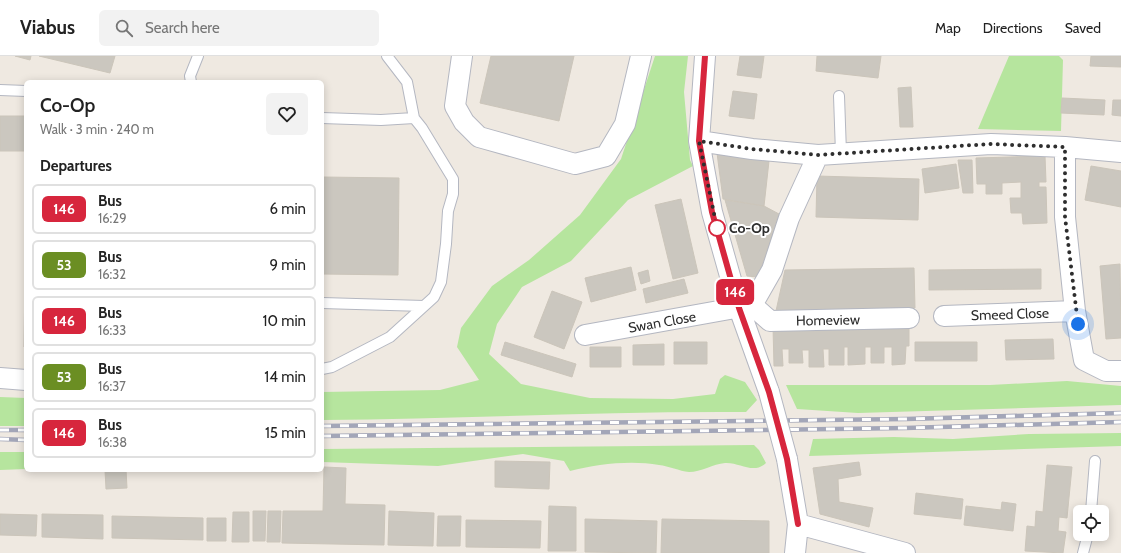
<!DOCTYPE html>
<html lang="en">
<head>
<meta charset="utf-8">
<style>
	:root { --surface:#fff; --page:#f2f2f2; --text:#222; --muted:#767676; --line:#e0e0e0 }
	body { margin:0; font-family:Cabin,sans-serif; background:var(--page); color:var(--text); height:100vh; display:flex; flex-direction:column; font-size:15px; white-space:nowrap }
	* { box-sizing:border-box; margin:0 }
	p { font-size:13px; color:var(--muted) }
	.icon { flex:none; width:22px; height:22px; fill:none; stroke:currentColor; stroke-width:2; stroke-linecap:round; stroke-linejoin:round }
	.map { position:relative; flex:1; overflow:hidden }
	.sheet { position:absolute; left:24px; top:24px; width:300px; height:392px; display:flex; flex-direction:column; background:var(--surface); border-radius:6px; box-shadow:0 2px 10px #0003 }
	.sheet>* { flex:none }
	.badge { padding:0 8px; border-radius:6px; font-size:14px; line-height:26px }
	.controls { position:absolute; left:1073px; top:449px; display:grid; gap:8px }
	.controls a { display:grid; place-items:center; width:36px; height:36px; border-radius:6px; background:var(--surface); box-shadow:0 2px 10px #0003; font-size:20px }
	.you { position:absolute; width:20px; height:20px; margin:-10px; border:3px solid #fff; border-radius:50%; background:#1a73e8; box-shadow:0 0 0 6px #1a73e833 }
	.map>.badge { position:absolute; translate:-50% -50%; box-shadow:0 0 0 2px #fff }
	h2 { padding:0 16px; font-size:15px; line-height:36px }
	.round { display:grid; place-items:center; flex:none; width:42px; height:42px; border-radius:6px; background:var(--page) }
	.head { display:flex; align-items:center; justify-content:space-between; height:68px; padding:0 16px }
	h1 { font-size:19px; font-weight:600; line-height:30px }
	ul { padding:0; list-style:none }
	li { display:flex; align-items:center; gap:12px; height:50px; margin:0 8px 6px; padding:0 8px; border:2px solid var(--line); border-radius:6px }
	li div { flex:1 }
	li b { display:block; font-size:15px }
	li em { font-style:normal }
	li .badge { min-width:44px; font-weight:700; text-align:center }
	header { display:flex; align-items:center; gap:24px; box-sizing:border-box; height:56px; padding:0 20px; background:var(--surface); border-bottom:1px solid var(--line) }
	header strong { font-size:19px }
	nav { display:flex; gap:22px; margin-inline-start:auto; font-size:14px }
	.search { width:280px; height:36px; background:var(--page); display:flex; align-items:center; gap:10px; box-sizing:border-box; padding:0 14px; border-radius:6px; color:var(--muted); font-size:15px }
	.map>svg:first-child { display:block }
	.green { fill:#b6e59e }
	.building { fill:#cbc7bf; stroke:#cbc5ba }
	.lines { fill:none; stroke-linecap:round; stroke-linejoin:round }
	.lane-casing { stroke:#b4b7c1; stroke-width:12 }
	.street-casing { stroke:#b4b7c1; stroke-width:22 }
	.lane { stroke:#fff; stroke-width:10 }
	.street { stroke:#fff; stroke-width:20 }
	.rail-casing { stroke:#a3a6b8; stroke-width:4.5 }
	.rail { stroke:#fff; stroke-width:3; stroke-dasharray:9; stroke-linecap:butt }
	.street-bridge-casing { stroke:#b4b7c1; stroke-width:22; stroke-linecap:butt }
	.street-bridge { stroke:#fff; stroke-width:20 }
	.line-casing { stroke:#fff; stroke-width:9 }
	.line { stroke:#d7263d; stroke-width:6 }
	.walk { stroke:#2e2e2e; stroke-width:4; stroke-dasharray:0 7.2 }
	.stop-dot { fill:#fff; stroke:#d7263d; stroke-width:2 }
	.labels { text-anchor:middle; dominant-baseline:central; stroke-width:4; stroke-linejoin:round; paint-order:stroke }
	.stop-label { font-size:14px; font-weight:bold; fill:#2e2e2e; stroke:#fff; text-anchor:start }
	.street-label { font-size:14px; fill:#2e2e2e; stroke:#fff }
</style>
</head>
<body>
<header>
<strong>Viabus</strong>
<div class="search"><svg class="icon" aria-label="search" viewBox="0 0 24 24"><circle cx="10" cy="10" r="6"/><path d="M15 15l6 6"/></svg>Search here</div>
<nav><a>Map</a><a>Directions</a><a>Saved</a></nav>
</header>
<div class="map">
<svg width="1121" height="497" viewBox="0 0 1121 497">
	<rect width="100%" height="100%" fill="#efe9e1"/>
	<path class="green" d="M655,0H688L684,36L690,104L693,110L628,144L571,205L522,231L497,268L489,298L521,328L590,342L673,343L715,338L720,323L725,319L745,326L757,344L746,356C605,355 463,363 322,364V336L440,334L479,324L457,291L461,272L492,230L529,204L580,159L621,103Z
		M1009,0H1059L1063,4L1061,75L978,73Z
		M1067,325L1121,330V349L858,357L797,353L786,329H990Z
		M0,341L26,342V370H0Z
		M1121,377V390L809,400L813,383L894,381L953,383L1029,378Z
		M754,389L759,394L766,407C753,419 740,406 725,407C713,408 701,416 689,416C679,415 669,410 659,409C631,404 597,408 570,415L564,405L523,398L438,410L322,406V393Z
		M0,396H26V413L0,414Z"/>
	<path class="building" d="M15,0H31L30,4Z
		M39,0H115L110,17Z
		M491,0H574L559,65L480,47Z
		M740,0H764L761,22L737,19Z
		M817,0H881L878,22L816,15Z
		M1091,0H1121V11L1090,10Z
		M911,31L913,71H900L898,32Z
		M733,35L757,38L754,63L729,60Z
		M1062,42L1105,44L1104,59L1061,57Z
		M1113,44H1121V60L1112,59Z
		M0,60H26V95H0Z
		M717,97L769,105L764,150L723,143Z
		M1045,100L1046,126H1039V131H1046L1047,167L1023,168L1022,157H1011L1010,142H1021V126L1002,127V138H986V128H977L976,102Z
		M958,104H972L973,137H963Z
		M956,108L959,132L925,137L922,113Z
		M1091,110L1121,115V151L1085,144Z
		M817,120L919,123L918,164L816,161Z
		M322,121L399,122L398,219L322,218Z
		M681,143L698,217L673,223L655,149Z
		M725,144L764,150L779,158L758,221L747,220Z
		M26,150V291H24Z
		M1120,208L1121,282L1106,283L1100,210Z
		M631,211L636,234L591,246L585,222Z
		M914,212L915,252L776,255L785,214Z
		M1041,213V233L929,234V214Z
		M648,214L650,225L641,228L638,217Z
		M684,223L688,237L646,247L643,233Z
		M552,235L582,246L564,293L534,281Z
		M909,268V290H906L905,308L892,309V291H884V307H871V291H865V308L848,309V291H844V309H829V293H823L824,311H809V294H802L803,307H789V293H782L783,310H774L773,271Z
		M1053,283L1054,303L1006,304L1005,284Z
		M505,286L576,308L572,321L501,299Z
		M674,286H707V308H674Z
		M915,286H977V305H915Z
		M664,288V309H633V289Z
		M590,291H621V311H590Z
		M495,405L550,406L549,433L495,431Z
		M859,406L861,419L838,423L839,446L873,452L869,471L820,458L813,412Z
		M1047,409L1072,411L1067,462L1059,461L1058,475L1066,476L1063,497L1025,495L1027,470L1035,471L1036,455L1043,456Z
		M324,411L346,412L345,448L385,449L384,489L282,487L283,455H323Z
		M105,414H126L127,432L106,433Z
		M916,437L963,443L961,463L914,458Z
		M1002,446L1016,448L1013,475L964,469L966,450L1001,454Z
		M549,450L576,451V495H548Z
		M253,455H266L265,485H253Z
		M268,455H281L280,486H267Z
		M389,455L434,457L433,490L388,489Z
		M233,456H249V486H232Z
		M0,458L37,459L36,480L0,479Z
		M42,458L103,459V483L42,481Z
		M112,460L203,462V484L112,482Z
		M438,460H461L460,490H437Z
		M207,462H226V485H207Z
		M585,463L657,465L656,497L585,496Z
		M662,463L769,465V497H661Z
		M466,464L541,465L540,492L466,491Z"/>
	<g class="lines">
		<defs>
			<path id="lane" d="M387,0L407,26L414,62
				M191,26L190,20L198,0
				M0,34L26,35
				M839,40L841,97
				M322,62L381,64L414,62L422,72L453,123V138L448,155L446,188L441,226L434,241L390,281L332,311L322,313
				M322,247L424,250
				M1091,456L1095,405
				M1083,497L1088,478"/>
			<path id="street" d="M462,0L455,50L464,66L479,81L575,108L606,100L625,68L641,0
				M705,0L699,85L712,156L739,252L769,336
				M699,85L752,93L818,99L991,88L1065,91L1121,96
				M1065,91V161L1075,255L1084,304L1106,315H1121
				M752,249L770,265L909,262
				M944,260L1075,255
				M585,279L752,249L772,214L789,162L818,99
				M0,322L26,324
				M787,403L798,468L795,497
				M798,468L905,497"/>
		</defs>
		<use href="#lane" class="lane-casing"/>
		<use href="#street" class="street-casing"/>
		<use href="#lane" class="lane"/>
		<use href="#street" class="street"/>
		<defs>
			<path id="rail" d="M322,370L906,363L1121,357
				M0,374H26
				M322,380L905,372L1121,366
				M0,383L26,384"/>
		</defs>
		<use href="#rail" class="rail-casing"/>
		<use href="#rail" class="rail"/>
		<defs>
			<path id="street-bridge" d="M769,336L787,403"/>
		</defs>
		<use href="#street-bridge" class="street-bridge-casing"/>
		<use href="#street-bridge" class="street-bridge"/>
	</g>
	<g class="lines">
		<defs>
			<path id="line" d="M705,0L699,85L712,156L739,252L769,336L787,403L798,468"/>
		</defs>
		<use href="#line" class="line-casing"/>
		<use href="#line" class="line"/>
		<path class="walk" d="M717,172L699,85L752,93L818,99L990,88L1065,91V161L1078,268"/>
	</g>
	<circle class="stop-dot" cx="717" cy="172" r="8"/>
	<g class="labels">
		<g class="stop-label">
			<text x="729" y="172">Co-Op</text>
		</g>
		<g class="street-label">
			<text transform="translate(1010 258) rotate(-2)">Smeed Close</text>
			<text transform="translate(828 264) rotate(-1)">Homeview</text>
			<text transform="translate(662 266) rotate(-10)">Swan Close</text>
		</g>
	</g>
</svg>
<div class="controls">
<a><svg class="icon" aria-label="locate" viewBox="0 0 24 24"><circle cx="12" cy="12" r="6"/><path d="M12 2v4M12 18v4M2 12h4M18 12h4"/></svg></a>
</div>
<div class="you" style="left:1078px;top:268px"></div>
<b class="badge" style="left:735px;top:236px;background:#d7263d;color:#fff">146</b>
<section class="sheet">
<div class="head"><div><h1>Co-Op</h1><p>Walk · 3 min · 240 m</p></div><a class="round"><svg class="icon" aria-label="heart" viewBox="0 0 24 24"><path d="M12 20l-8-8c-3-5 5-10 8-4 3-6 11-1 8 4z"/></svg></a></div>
<h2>Departures</h2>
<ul>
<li><span class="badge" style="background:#d7263d;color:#fff">146</span><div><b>Bus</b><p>16:29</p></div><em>6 min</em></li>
<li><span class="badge" style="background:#6b8e23;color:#fff">53</span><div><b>Bus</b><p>16:32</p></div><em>9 min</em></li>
<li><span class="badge" style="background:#d7263d;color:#fff">146</span><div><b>Bus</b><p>16:33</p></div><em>10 min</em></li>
<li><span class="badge" style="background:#6b8e23;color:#fff">53</span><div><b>Bus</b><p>16:37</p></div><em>14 min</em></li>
<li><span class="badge" style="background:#d7263d;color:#fff">146</span><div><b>Bus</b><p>16:38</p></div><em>15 min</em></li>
</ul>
</section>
</div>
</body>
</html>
